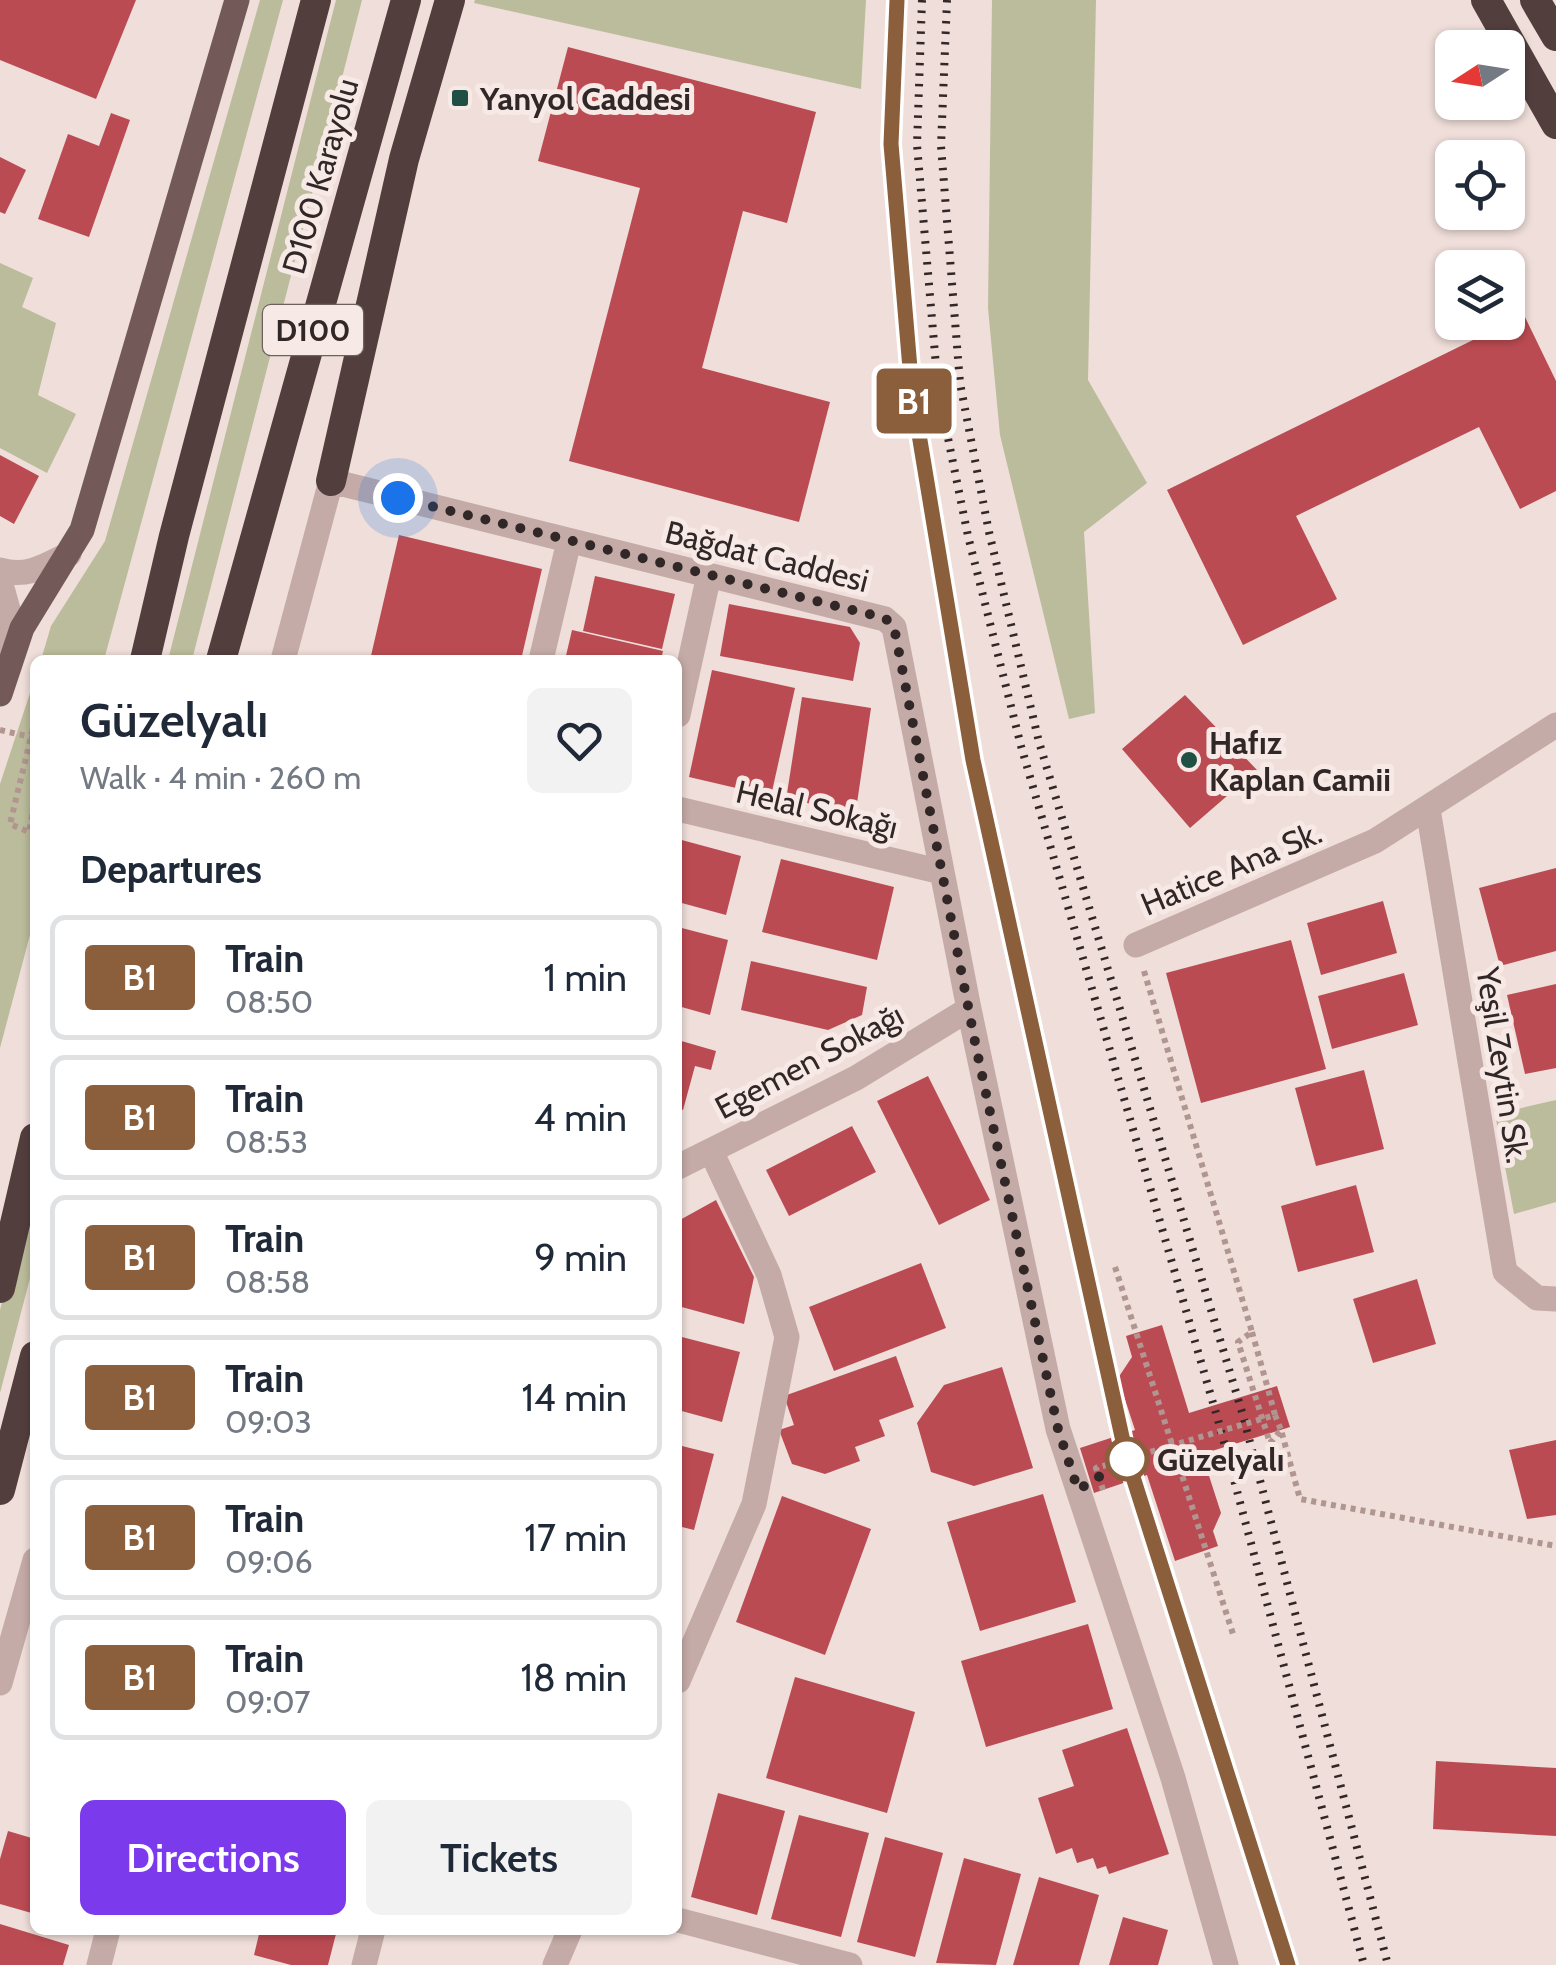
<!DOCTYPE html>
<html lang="en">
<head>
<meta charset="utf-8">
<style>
	:root { --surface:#fff; --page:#f2f2f3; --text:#1f2937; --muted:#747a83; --line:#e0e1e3; --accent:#7c3aed }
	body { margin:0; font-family:Cabin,sans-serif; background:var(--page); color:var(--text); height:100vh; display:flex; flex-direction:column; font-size:38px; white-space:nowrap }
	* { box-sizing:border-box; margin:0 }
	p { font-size:32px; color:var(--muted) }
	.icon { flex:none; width:55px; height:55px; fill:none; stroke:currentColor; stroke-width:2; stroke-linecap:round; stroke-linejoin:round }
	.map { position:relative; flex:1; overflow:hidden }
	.panel { position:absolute; left:30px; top:655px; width:652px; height:1280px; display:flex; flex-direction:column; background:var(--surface); border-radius:15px; box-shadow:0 2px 8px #0004 }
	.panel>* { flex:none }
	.badge { padding:0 20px; border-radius:8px; font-size:35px; line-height:65px }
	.needle { width:65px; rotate:258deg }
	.fabs { position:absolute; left:1435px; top:30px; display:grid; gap:20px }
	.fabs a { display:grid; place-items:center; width:90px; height:90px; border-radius:15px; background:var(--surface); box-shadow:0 2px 8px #0004; font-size:50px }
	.you { position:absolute; width:50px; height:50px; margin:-25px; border:8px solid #fff; border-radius:50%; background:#1a73e8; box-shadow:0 0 0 15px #1a73e833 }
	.map>.badge { position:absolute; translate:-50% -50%; box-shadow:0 0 0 5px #fff }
	h2 { padding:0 50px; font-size:38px; line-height:90px }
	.round { display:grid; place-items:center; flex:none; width:105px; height:105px; border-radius:15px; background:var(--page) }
	.summary { display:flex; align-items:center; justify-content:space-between; height:170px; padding:0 50px }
	h1 { font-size:48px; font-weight:600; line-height:75px }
	.button { display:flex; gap:20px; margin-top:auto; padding:20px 50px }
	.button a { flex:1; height:115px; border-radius:15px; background:var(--accent); color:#fff; font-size:40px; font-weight:600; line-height:115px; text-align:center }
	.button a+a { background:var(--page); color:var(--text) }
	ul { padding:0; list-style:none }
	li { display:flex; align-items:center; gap:30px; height:125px; margin:0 20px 15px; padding:0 30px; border:5px solid var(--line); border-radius:15px }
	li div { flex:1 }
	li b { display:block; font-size:38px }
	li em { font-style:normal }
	li .badge { min-width:110px; font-weight:700; text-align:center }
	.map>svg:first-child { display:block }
	.green { fill:#bbbc9b }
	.building { fill:#bb4b53 }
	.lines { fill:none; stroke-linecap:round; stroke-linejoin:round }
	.path { stroke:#b19591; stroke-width:6; stroke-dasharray:5 5; stroke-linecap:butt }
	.minor { stroke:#c5aba7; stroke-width:25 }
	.major { stroke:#735a59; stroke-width:25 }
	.highway { stroke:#533e3e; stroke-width:30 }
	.rail { stroke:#322727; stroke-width:8; stroke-dasharray:2.5 8; stroke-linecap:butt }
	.path-bridge { stroke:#b19591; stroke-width:6; stroke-dasharray:5 5; stroke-linecap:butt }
	.line-casing { stroke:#fff; stroke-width:22 }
	.line { stroke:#8b5e3c; stroke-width:15 }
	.walk { stroke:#322727; stroke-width:10; stroke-dasharray:0 18 }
	.poi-dot { fill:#205044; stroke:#f7e9e5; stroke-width:4 }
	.stop-dot { fill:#fff; stroke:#8b5e3c; stroke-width:5 }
	.labels { text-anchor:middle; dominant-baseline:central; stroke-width:10; stroke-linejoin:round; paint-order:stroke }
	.shield { fill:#f7e9e5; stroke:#6d6160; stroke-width:2.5 }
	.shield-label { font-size:30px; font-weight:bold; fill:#322727 }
	.poi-label { font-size:32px; font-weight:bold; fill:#322727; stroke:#f7e9e5; text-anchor:start }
	.street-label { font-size:32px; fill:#322727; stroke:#f7e9e5 }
	.stop-label { font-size:32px; font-weight:bold; fill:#322727; stroke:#f7e9e5; text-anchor:start }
</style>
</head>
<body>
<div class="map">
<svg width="1556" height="1965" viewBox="0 0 1556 1965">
	<rect width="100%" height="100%" fill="#efded9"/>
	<path class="green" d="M260,0H283L104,660H41L51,626L105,541Z
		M336,0H362L192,660H168Z
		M475,0H866L861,89L474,3Z
		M992,0H1096L1088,380L1147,483L1084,532L1095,713L1069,719L1000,435L988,308Z
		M0,263L33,278L22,307L56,323L38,395L76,414L47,473L0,448Z
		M35,678V916L0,1048V784Z
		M1556,1100V1202L1514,1214L1495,1114Z
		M35,1174V1259L0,1393V1310Z"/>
	<path class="building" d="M0,0H136L96,99L0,60Z
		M568,47L816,112L787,223L743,211L702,368L830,402L799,522L569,461L640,188L538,161Z
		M111,113L130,120L89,237L38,219L68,134L99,146Z
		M0,157L26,170L5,214L0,212Z
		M1524,315L1556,381V491L1520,509L1479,427L1296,516L1337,599L1243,645L1167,490Z
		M0,455L39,476L14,524L0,516Z
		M399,535L542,569L521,660H370Z
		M595,576L675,594L662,649L583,631Z
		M729,604L850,627L860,643L853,681L720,656Z
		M572,630L663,651L661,660H565Z
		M712,670L795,688L771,796L689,777Z
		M1185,695L1257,770L1190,828L1122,749Z
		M802,697L871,708L856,810L786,800Z
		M678,839L741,856L726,915L678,902Z
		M781,859L894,887L877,960L762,932Z
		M1556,868V951L1500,966L1479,888Z
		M1383,901L1397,953L1321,975L1307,923Z
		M678,927L728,940L710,1015L678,1006Z
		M1291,940L1326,1069L1201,1103L1166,973Z
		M751,961L867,987L862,1015L828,1030L741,1010Z
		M1404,973L1418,1025L1332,1049L1318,996Z
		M1556,984V1068L1525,1074L1507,995Z
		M678,1040L716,1051L711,1070L695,1066L683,1110L678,1108Z
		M1364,1070L1384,1149L1316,1166L1295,1088Z
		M928,1076L990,1200L939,1225L877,1101Z
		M852,1126L876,1172L789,1216L766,1170Z
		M1356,1185L1374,1252L1298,1272L1281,1206Z
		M716,1200L754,1277L744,1324L678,1306V1221Z
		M921,1263L946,1328L834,1371L809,1307Z
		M1417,1279L1436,1344L1373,1363L1353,1299Z
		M1162,1325L1189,1413L1277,1386L1290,1427L1202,1454L1221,1513L1213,1531L1218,1546L1175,1561L1147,1475L1094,1493L1080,1448L1135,1430L1118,1378L1132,1357L1126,1336Z
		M678,1336L740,1352L722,1422L678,1410Z
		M896,1356L914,1407L879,1420L885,1436L855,1447L860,1461L825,1474L792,1464L779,1430L794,1425L784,1396Z
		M1002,1367L1033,1468L974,1486L931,1472L917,1423L944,1385Z
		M1556,1440V1515L1527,1519L1509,1450Z
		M678,1445L714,1454L694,1530L678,1526Z
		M1043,1494L1076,1602L980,1631L947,1522Z
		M782,1496L871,1529L825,1655L736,1622Z
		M1088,1624L1113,1709L986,1747L961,1661Z
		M795,1677L915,1712L887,1813L766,1778Z
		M1127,1728L1169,1854L1109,1874L1106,1866L1097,1869L1093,1858L1077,1863L1072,1848L1056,1854L1038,1798L1074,1786L1062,1750Z
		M1436,1761L1556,1768V1836L1433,1829Z
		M718,1793L785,1811L757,1915L691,1897Z
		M799,1815L869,1833L841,1937L771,1919Z
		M8,1831L35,1839V1914L0,1904V1859Z
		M885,1837L943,1853L915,1957L857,1942Z
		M964,1858L1021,1874L996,1965L936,1963Z
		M1039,1877L1099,1895L1079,1965H1013Z
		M1123,1917L1168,1930L1158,1965H1109Z
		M0,1924L69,1945L63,1965H0Z
		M260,1930H337L328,1965H291L254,1955Z"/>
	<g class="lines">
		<path class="path" d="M35,720L10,824L29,832L35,801
			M0,730L31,737
			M1144,971L1252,1332L1238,1342L1270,1443L1281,1430L1300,1499L1556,1546
			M1115,1267L1233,1634
			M1252,1332L1268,1389
			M1275,1415L1281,1430"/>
		<path class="minor" d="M0,570C27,578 45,566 69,554
			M0,581L11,620L9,655
			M283,660L331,481L885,619L894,627L969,1009L1058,1429L1173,1778L1226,1965
			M541,660L569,541
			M678,715L709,575
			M678,809L942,872
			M1428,809L1505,1272L1537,1298L1556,1299
			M1136,945L1375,841L1556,725
			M678,1167L856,1078L969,1009
			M678,1681L754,1504L787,1337L769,1275L711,1151
			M0,1683L35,1560
			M678,1920L850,1965
			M99,1965L108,1930
			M364,1965L373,1930
			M555,1965L570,1930"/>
		<path class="major" d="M0,694L22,628L82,530L237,0"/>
		<path class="highway" d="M1486,0L1556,124
			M1535,0L1556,36
			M331,481L404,159L450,0
			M145,660L174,536L316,0
			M221,660L406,0
			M0,1288L35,1138
			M0,1490L35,1356"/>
		<path class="rail" d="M897,0L891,144L912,393L973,760L1126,1455L1288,1965
			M922,0L917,145L938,389L968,536L1021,746L1218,1420L1364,1965
			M947,0L941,146L960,383L989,532L1039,742L1242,1412L1388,1965"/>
		<path class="path-bridge" d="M1103,1490L1096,1468L1275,1415L1268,1389"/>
	</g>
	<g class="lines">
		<defs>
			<path id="line" d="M897,0L891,144L912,392L973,760L1126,1455L1288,1965"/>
		</defs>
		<use href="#line" class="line-casing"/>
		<use href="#line" class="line"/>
		<path class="walk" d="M398,498L885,618L894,627L976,1047L1058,1429L1078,1490L1127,1459"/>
	</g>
	<g class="poi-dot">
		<rect x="450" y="88" width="20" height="20" rx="5"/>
		<circle cx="1189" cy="760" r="10"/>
	</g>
	<circle class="stop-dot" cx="1127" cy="1459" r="20"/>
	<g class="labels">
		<rect class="shield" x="263" y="305" width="100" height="50" rx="8"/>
		<g class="shield-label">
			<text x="313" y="330">D100</text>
		</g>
		<g class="poi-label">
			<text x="480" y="98">Yanyol Caddesi</text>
			<text x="1209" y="742">Hafız<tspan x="1209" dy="37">Kaplan Camii</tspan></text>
		</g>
		<g class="street-label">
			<text transform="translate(320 176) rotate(-74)">D100 Karayolu</text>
			<text transform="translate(767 556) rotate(14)">Bağdat Caddesi</text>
			<text transform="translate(817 809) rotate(13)">Helal Sokağı</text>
			<text transform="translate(1231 868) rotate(-23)">Hatice Ana Sk.</text>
			<text transform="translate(809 1061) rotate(-28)">Egemen Sokağı</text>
			<text transform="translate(1503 1065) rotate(81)">Yeşil Zeytin Sk.</text>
		</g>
		<g class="stop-label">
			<text x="1157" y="1459">Güzelyalı</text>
		</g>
	</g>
</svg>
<div class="fabs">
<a><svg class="needle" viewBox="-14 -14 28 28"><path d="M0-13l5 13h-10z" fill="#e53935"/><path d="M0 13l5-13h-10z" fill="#747a83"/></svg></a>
<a><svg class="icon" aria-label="locate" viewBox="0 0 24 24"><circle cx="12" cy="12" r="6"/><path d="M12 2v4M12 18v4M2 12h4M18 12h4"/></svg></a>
<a><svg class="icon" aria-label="layers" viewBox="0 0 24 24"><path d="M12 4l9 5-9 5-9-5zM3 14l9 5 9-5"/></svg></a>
</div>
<div class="you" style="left:398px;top:498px"></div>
<b class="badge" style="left:914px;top:401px;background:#8b5e3c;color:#fff">B1</b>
<section class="panel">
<div class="summary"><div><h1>Güzelyalı</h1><p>Walk · 4 min · 260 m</p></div><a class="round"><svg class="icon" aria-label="heart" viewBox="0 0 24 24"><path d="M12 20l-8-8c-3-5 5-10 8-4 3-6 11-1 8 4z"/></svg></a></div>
<h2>Departures</h2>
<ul>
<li><span class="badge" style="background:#8b5e3c;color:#fff">B1</span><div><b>Train</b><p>08:50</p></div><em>1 min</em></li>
<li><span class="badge" style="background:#8b5e3c;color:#fff">B1</span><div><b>Train</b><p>08:53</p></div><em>4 min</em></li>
<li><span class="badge" style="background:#8b5e3c;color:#fff">B1</span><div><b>Train</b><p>08:58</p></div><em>9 min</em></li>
<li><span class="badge" style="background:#8b5e3c;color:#fff">B1</span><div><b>Train</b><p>09:03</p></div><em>14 min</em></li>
<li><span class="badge" style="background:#8b5e3c;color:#fff">B1</span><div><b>Train</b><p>09:06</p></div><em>17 min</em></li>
<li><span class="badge" style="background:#8b5e3c;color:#fff">B1</span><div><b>Train</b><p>09:07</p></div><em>18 min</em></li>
</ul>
<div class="button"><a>Directions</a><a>Tickets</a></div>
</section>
</div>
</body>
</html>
